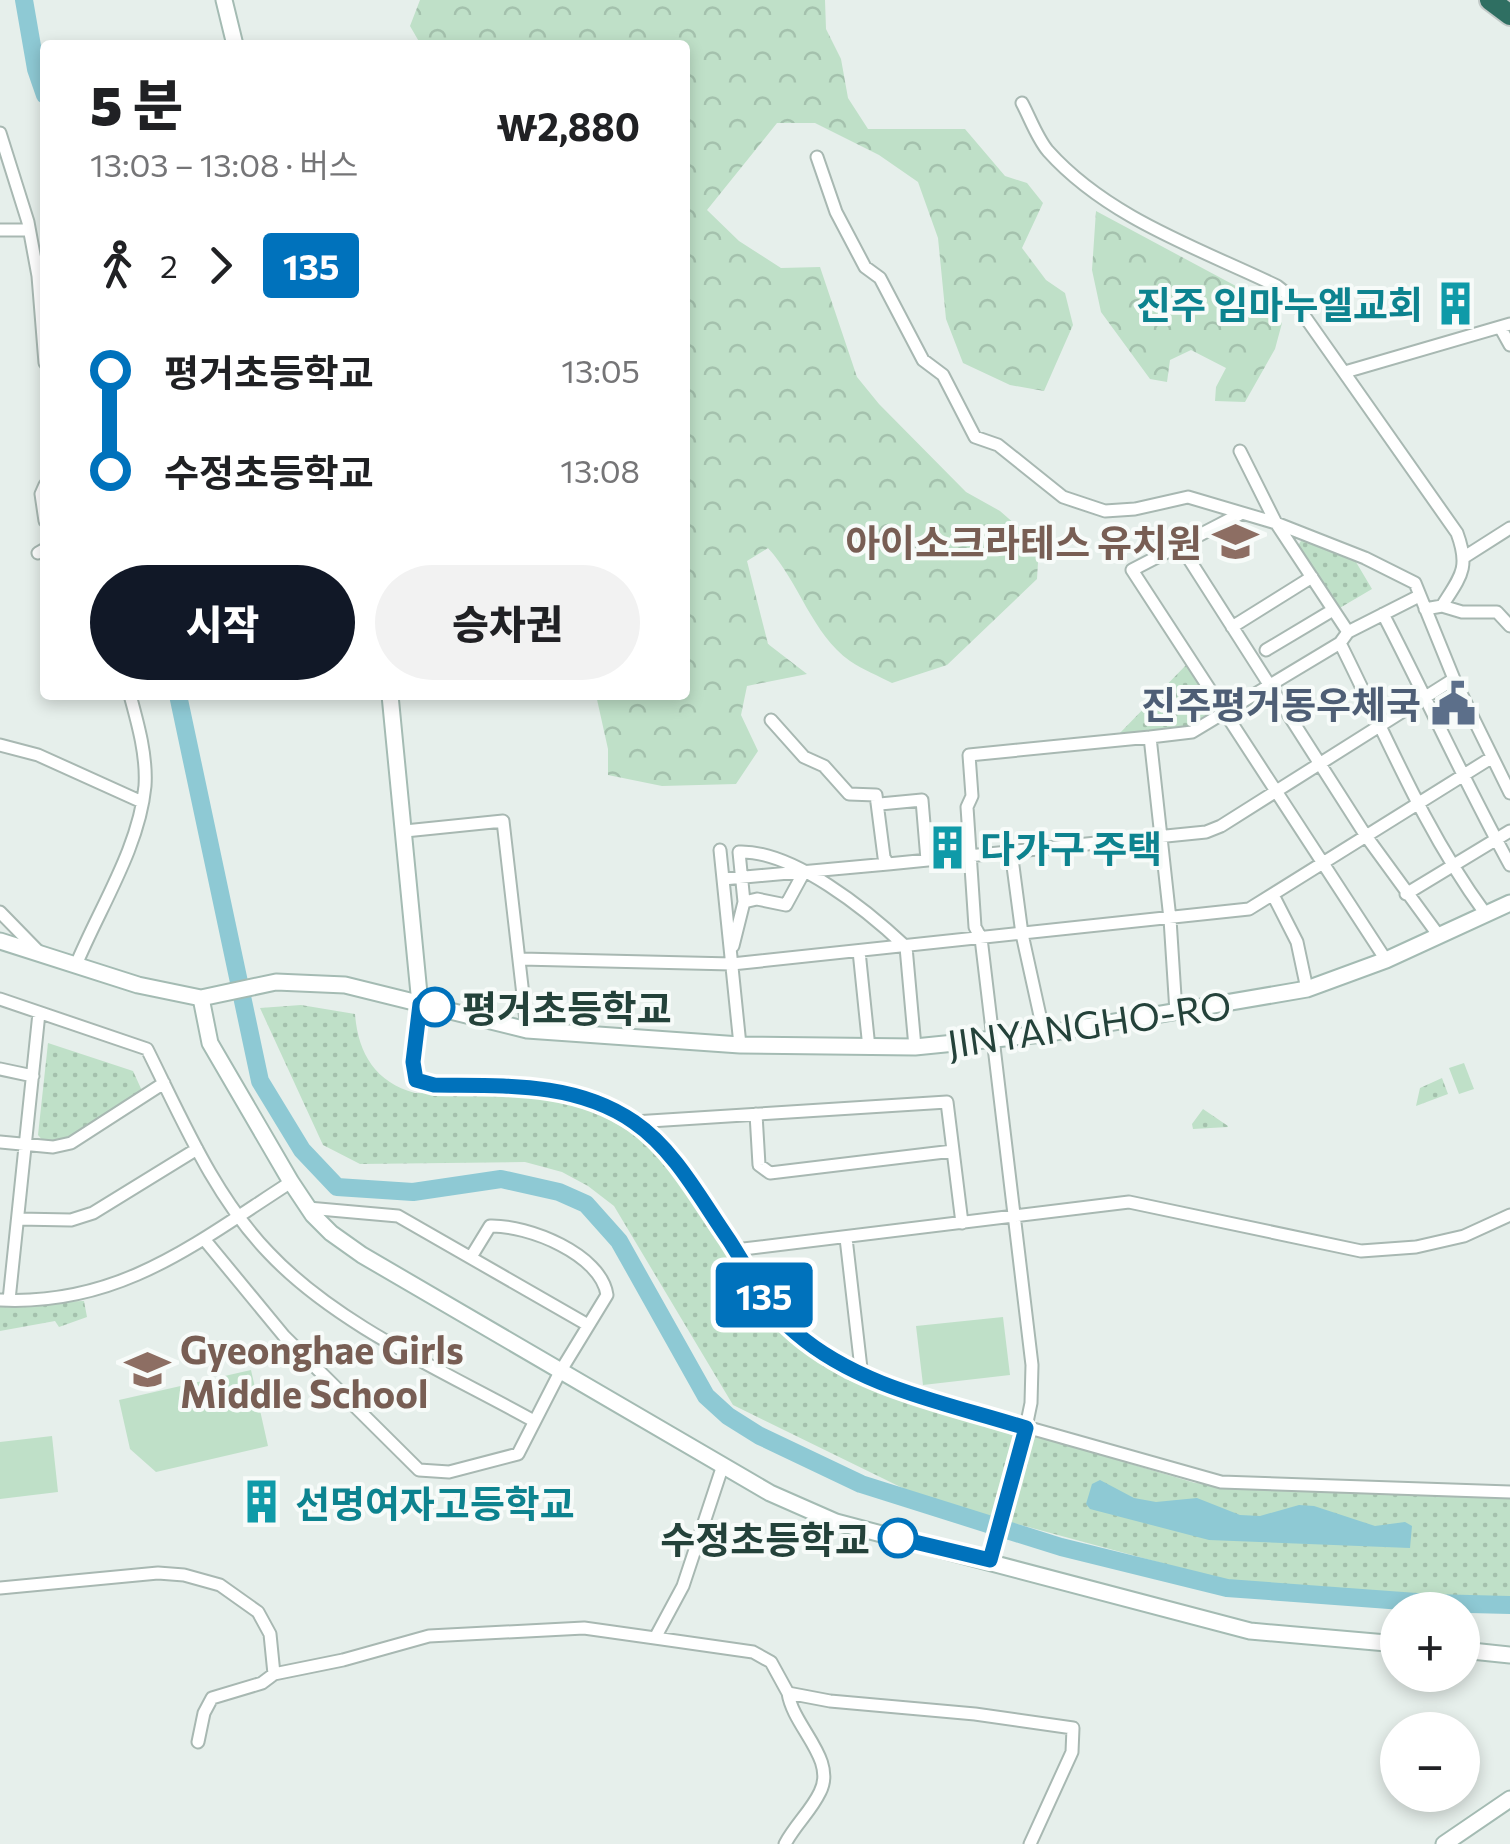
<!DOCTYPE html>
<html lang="ko">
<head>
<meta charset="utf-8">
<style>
	:root { --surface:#fff; --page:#f2f2f2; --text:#202124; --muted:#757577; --accent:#111827 }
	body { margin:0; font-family:Commissioner,"Noto Sans KR",sans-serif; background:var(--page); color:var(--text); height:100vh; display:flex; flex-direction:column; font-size:38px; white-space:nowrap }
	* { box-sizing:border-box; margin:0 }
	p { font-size:32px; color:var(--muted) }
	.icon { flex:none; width:55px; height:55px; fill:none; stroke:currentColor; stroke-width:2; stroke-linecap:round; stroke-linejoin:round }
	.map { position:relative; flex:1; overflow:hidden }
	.drawer { position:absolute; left:40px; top:40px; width:650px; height:660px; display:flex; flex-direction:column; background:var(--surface); border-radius:10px; box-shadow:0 5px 15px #0003 }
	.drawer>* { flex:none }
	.badge { padding:0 20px; border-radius:8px; font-size:35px; line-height:65px }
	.buttons { position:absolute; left:1380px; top:1592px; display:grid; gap:20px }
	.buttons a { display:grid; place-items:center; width:100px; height:100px; border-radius:50%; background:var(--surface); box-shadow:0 5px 15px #0003; font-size:50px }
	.map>.badge { position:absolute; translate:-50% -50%; box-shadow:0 0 0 5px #fff }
	.legs { display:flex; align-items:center; gap:15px; height:110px; padding:0 50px; font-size:32px }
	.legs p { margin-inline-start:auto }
	.headline { display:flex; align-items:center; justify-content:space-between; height:170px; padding:0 50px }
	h1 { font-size:55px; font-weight:800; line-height:75px }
	.cta { display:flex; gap:20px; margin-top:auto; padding:20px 50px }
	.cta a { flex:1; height:115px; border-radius:60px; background:var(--accent); color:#fff; font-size:40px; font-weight:800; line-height:115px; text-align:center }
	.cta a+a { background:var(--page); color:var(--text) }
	ul { padding:0 50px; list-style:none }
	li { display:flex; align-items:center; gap:35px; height:100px; font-size:38px }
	li i { display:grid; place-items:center; width:15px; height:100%; margin:0 12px; background:currentColor }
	li i::after { content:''; width:25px; height:25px; margin:-12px; border:8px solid; border-radius:50%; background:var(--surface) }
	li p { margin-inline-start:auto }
	li:first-child i { background:linear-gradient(#0000 50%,currentColor 0) }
	li:last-child i { background:linear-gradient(currentColor 50%,#0000 0) }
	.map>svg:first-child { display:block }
	.grass { fill:#bfe0c8 }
	.forest { fill:url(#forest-crowns) }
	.park { fill:url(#park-dots) }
	.water { fill:#8ec9d4 }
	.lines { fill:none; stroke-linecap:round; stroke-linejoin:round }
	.river { stroke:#8ec9d4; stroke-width:18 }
	.street-casing { stroke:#a8b8b2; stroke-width:15 }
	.secondary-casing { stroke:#a4bbb3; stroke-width:19 }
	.highway-casing { stroke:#c2cac8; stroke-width:24 }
	.street { stroke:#fff; stroke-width:11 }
	.secondary { stroke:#fff; stroke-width:15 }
	.highway { stroke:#2f6f62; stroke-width:20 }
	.line-1-casing { stroke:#fff; stroke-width:22 }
	.line-1 { stroke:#0072bc; stroke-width:15 }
	.stop-1-dot { fill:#fff; stroke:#0072bc; stroke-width:5 }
	.labels { text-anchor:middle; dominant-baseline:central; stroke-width:8; stroke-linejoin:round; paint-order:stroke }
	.culture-label { font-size:38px; font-weight:bold; fill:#0d838f; stroke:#f7fbf9; text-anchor:start }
	.education-label { font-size:38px; font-weight:bold; fill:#785e54; stroke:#f7fbf9; text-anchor:end }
	.service-label { font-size:38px; font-weight:bold; fill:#4e5e75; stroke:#f7fbf9; text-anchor:end }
	.stop-label { font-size:38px; font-weight:bold; fill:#24423a; stroke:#f7fbf9; text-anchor:start }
	.street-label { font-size:38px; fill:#24423a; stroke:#f7fbf9 }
</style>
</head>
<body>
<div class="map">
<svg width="1510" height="1844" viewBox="0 0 1510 1844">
	<defs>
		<pattern id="forest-crowns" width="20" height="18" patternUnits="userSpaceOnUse" patternTransform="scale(2.5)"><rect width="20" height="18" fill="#bfe0c8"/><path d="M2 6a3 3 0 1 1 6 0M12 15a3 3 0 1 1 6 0" fill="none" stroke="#a4c1ad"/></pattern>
		<pattern id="park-dots" width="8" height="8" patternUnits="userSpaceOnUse" patternTransform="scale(2.5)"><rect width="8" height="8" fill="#bfe0c8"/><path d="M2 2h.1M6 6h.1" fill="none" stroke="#a4c1ad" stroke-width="1.8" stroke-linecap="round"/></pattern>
	</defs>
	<rect width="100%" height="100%" fill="#e6efeb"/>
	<path class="grass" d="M1464,1063L1474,1089L1459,1094L1449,1068Z
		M1003,1317L1010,1375L923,1385L916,1326Z
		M251,1370L268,1446L156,1472L130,1449L119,1400Z
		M52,1436L58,1492L0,1499V1442Z"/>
	<path class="forest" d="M420,0H825L826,29L841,59L848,98L868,129H965L1005,176L1027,183L1043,203L1022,248L1046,280L1065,293L1073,325L1044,391L1010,385L963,363L946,319L938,238L918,182L879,155L815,123H777L707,210L739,241L781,268L820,267L857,377L879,404L966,492L1000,511L1039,545L1037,579L947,665L892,683C879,676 863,670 850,661C812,634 799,582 768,548L747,561L768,644L807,674L747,686L741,715L758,751L736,784L662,786L608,775V749L596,695H685V45H421L410,26Z
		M1096,211L1247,292L1282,323L1275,349L1245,402L1215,401L1216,387L1226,368L1191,350L1170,360L1167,382L1150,379L1101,312L1092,270Z"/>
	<path class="park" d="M1302,539L1356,562L1372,589L1338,609L1298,546Z
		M1189,662L1220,710L1191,728L1118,735Z
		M301,1005L355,1014C358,1053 375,1082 415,1093L535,1094L597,1113L641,1138L684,1185L786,1333L845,1379L1195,1483L1510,1497V1602L1261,1590L925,1499L733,1405L614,1206L588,1186L562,1172L525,1162L360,1164L323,1145L260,1008Z
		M48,1043L133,1071L143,1093L70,1139L44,1142L38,1135Z
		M1442,1078L1448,1094L1416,1106L1420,1088Z
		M1203,1109L1228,1126V1127L1193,1129L1192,1124Z
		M84,1301L87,1317L59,1327L55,1321L0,1331V1304Z"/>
	<path class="water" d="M1100,1480L1134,1498L1156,1502L1197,1498L1240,1515L1260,1516L1299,1505L1314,1506L1375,1526L1405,1522L1412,1526L1410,1548L1209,1540L1090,1509L1086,1504L1092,1484Z"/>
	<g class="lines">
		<path class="river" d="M24,0L36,69L45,95
			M178,695L260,1081L302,1150L337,1187L413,1192L501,1179L559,1192L586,1204L619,1241L706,1396L728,1416L760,1436L861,1484L1061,1547L1227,1588L1430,1603L1510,1605"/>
		<defs>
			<path id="street" d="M1022,103C1030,118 1037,138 1048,151C1108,218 1198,248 1277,286L1291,297L1457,533C1470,568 1461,576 1442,606L1425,609
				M0,133L28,222L38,276L45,363
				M817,157L836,212L865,267L880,278L923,360L943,375L975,437L998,445L1063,497L1105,511L1135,509L1188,497L1276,523L1348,632
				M0,230H29
				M1500,327L1510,345
				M1345,372L1510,324
				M1240,451L1276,523L1365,558L1415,583L1454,679L1510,793
				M45,485L41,494L45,521
				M1242,513L1132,570L1386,960
				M1180,545L1366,836L1439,936
				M38,553L45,549
				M1466,556L1510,528
				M1442,606L1462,612H1497L1510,626
				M1383,614C1426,697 1465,783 1510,865
				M1232,627L1312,577
				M1340,643C1386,735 1424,830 1485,913
				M1266,650L1333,610
				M771,720L804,757L824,766L849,794L876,795L884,857L888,864L1206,832L1221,826L1454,679
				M1150,737L1192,732L1340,643L1348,632L1419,596
				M0,745L38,755L142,802
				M880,804L922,800L927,860
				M405,831L503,821L527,1030
				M720,850L740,1045
				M1011,851L1022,934L1044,1034
				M723,879L888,864
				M1406,894L1510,831
				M1273,895L1297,942L1307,989
				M744,902L739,852C793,850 868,911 906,947L915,1047
				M0,912L40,953
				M733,946L744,902L757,899L786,905L804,872
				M859,951L869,1048
				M521,959L732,964L1249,909L1491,758
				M76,965C100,907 139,848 145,786C147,756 138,724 130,695
				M0,999L147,1049C182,1119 214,1196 269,1253C338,1326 446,1372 534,1421
				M420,1004L413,1062L416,1081L434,1085C501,1086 575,1081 634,1122C675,1150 701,1200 729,1240C749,1271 767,1309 796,1333C861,1388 947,1403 1026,1427L990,1560
				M1176,1012L1170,919L1150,737L969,755L972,796L967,807L975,927L981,938L1032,1365L1031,1403L1026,1427L1221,1482L1510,1492
				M0,1069L33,1076
				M756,1114L759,1165L770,1173L953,1151
				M634,1122L947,1102L962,1223
				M0,1142L53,1147L71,1143L164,1083
				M308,1208L398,1216L588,1325
				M18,1219L71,1220L93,1213L197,1149
				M846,1238L862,1377
				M204,1239L284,1336L419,1470L449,1472L518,1454L560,1372L607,1295C601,1254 528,1225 490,1226L471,1257
				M735,1250L1129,1202L1361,1251L1416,1247L1464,1236L1510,1215
				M0,1300C120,1306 196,1243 291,1182
				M9,1300L39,1013
				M0,1588L158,1573L184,1575L220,1585L258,1612L270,1634L274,1674L343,1660L429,1636L584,1628L655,1638L683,1586L723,1465
				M655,1638L753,1652L771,1662L788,1693L830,1701L975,1714L1073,1728L1072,1752L1030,1844
				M198,1742L204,1713L212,1698L262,1683L274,1674
				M785,1844C795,1825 811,1811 820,1792C837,1759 793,1727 788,1693"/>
			<path id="secondary" d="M224,0L235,45
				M390,695L420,1004
				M0,941L138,985L201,998L276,982L345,985L527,1030L740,1045L915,1047L1044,1034L1307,989L1386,960L1510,903
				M201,998L210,1043L291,1182L313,1215L331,1233L362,1255L770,1493L836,1522L1250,1631L1398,1644
				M1462,1650L1510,1655
				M1444,1844L1510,1799"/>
			<path id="highway" d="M1490,0L1510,15"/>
		</defs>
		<use href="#street" class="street-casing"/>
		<use href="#secondary" class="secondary-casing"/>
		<use href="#highway" class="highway-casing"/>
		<use href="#street" class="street"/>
		<use href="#secondary" class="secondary"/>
		<use href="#highway" class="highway"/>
	</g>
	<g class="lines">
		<defs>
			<path id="line-1" d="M435,1007L420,1004L413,1062L416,1080L434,1085C501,1086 575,1081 634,1122C675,1150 701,1200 729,1240C749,1271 767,1309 796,1333C860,1388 947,1403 1026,1428L990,1560L898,1538"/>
		</defs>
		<use href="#line-1" class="line-1-casing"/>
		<use href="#line-1" class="line-1"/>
	</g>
	<defs>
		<symbol id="building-bare" viewBox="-9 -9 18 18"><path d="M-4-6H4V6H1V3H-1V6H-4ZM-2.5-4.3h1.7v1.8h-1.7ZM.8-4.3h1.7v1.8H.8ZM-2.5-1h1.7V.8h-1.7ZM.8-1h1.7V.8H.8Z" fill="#0f9aa8" stroke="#f7fbf9" stroke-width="2.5" paint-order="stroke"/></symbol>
		<symbol id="school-bare" viewBox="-9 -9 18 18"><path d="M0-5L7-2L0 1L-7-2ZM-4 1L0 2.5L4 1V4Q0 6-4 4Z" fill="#8d6e63" stroke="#f7fbf9" stroke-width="2.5" paint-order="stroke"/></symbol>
		<symbol id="civic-bare" viewBox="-9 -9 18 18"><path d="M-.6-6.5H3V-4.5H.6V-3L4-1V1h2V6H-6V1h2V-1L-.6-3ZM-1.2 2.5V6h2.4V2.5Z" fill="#5c6f8a" stroke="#f7fbf9" stroke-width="2.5" paint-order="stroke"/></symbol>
	</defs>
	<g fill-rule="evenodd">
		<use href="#building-bare" x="1424" y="272" width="63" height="63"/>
		<use href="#school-bare" x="1204" y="510" width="63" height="63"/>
		<use href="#civic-bare" x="1422" y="672" width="63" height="63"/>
		<use href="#building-bare" x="916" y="816" width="63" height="63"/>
		<use href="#school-bare" x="116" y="1338" width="63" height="63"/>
		<use href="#building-bare" x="230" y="1470" width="63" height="63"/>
	</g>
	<g class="stop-1-dot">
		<circle cx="435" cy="1007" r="18"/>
		<circle cx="898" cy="1538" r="18"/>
	</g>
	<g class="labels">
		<g class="culture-label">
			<text x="1423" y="303" text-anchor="end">진주 임마누엘교회</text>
			<text x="980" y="847">다가구 주택</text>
			<text x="295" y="1502">선명여자고등학교</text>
		</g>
		<g class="education-label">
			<text x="1202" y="541">아이소크라테스 유치원</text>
			<text x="180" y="1348" text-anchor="start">Gyeonghae Girls<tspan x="180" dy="44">Middle School</tspan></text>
		</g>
		<g class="service-label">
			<text x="1421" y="703">진주평거동우체국</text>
		</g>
		<g class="stop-label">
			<text x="462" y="1007">평거초등학교</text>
			<text x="870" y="1538" text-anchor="end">수정초등학교</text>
		</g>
		<g class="street-label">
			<text transform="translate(1089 1023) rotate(-8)">JINYANGHO-RO</text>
		</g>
	</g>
</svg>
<div class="buttons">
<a>+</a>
<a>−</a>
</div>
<b class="badge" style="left:764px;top:1295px;background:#0072bc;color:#fff">135</b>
<section class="drawer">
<div class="headline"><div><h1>5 분</h1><p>13:03 – 13:08 · 버스</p></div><b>₩2,880</b></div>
<div class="legs"><svg class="icon" aria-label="walk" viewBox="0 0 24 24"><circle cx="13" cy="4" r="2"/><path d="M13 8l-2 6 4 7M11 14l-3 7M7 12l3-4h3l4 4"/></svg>2<svg class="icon" aria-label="forward" viewBox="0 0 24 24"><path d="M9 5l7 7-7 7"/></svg><b class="badge" style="background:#0072bc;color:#fff">135</b></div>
<ul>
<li><i style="color:#0072bc"></i><b>평거초등학교</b><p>13:05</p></li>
<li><i style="color:#0072bc"></i><b>수정초등학교</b><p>13:08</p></li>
</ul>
<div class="cta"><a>시작</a><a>승차권</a></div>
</section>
</div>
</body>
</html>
